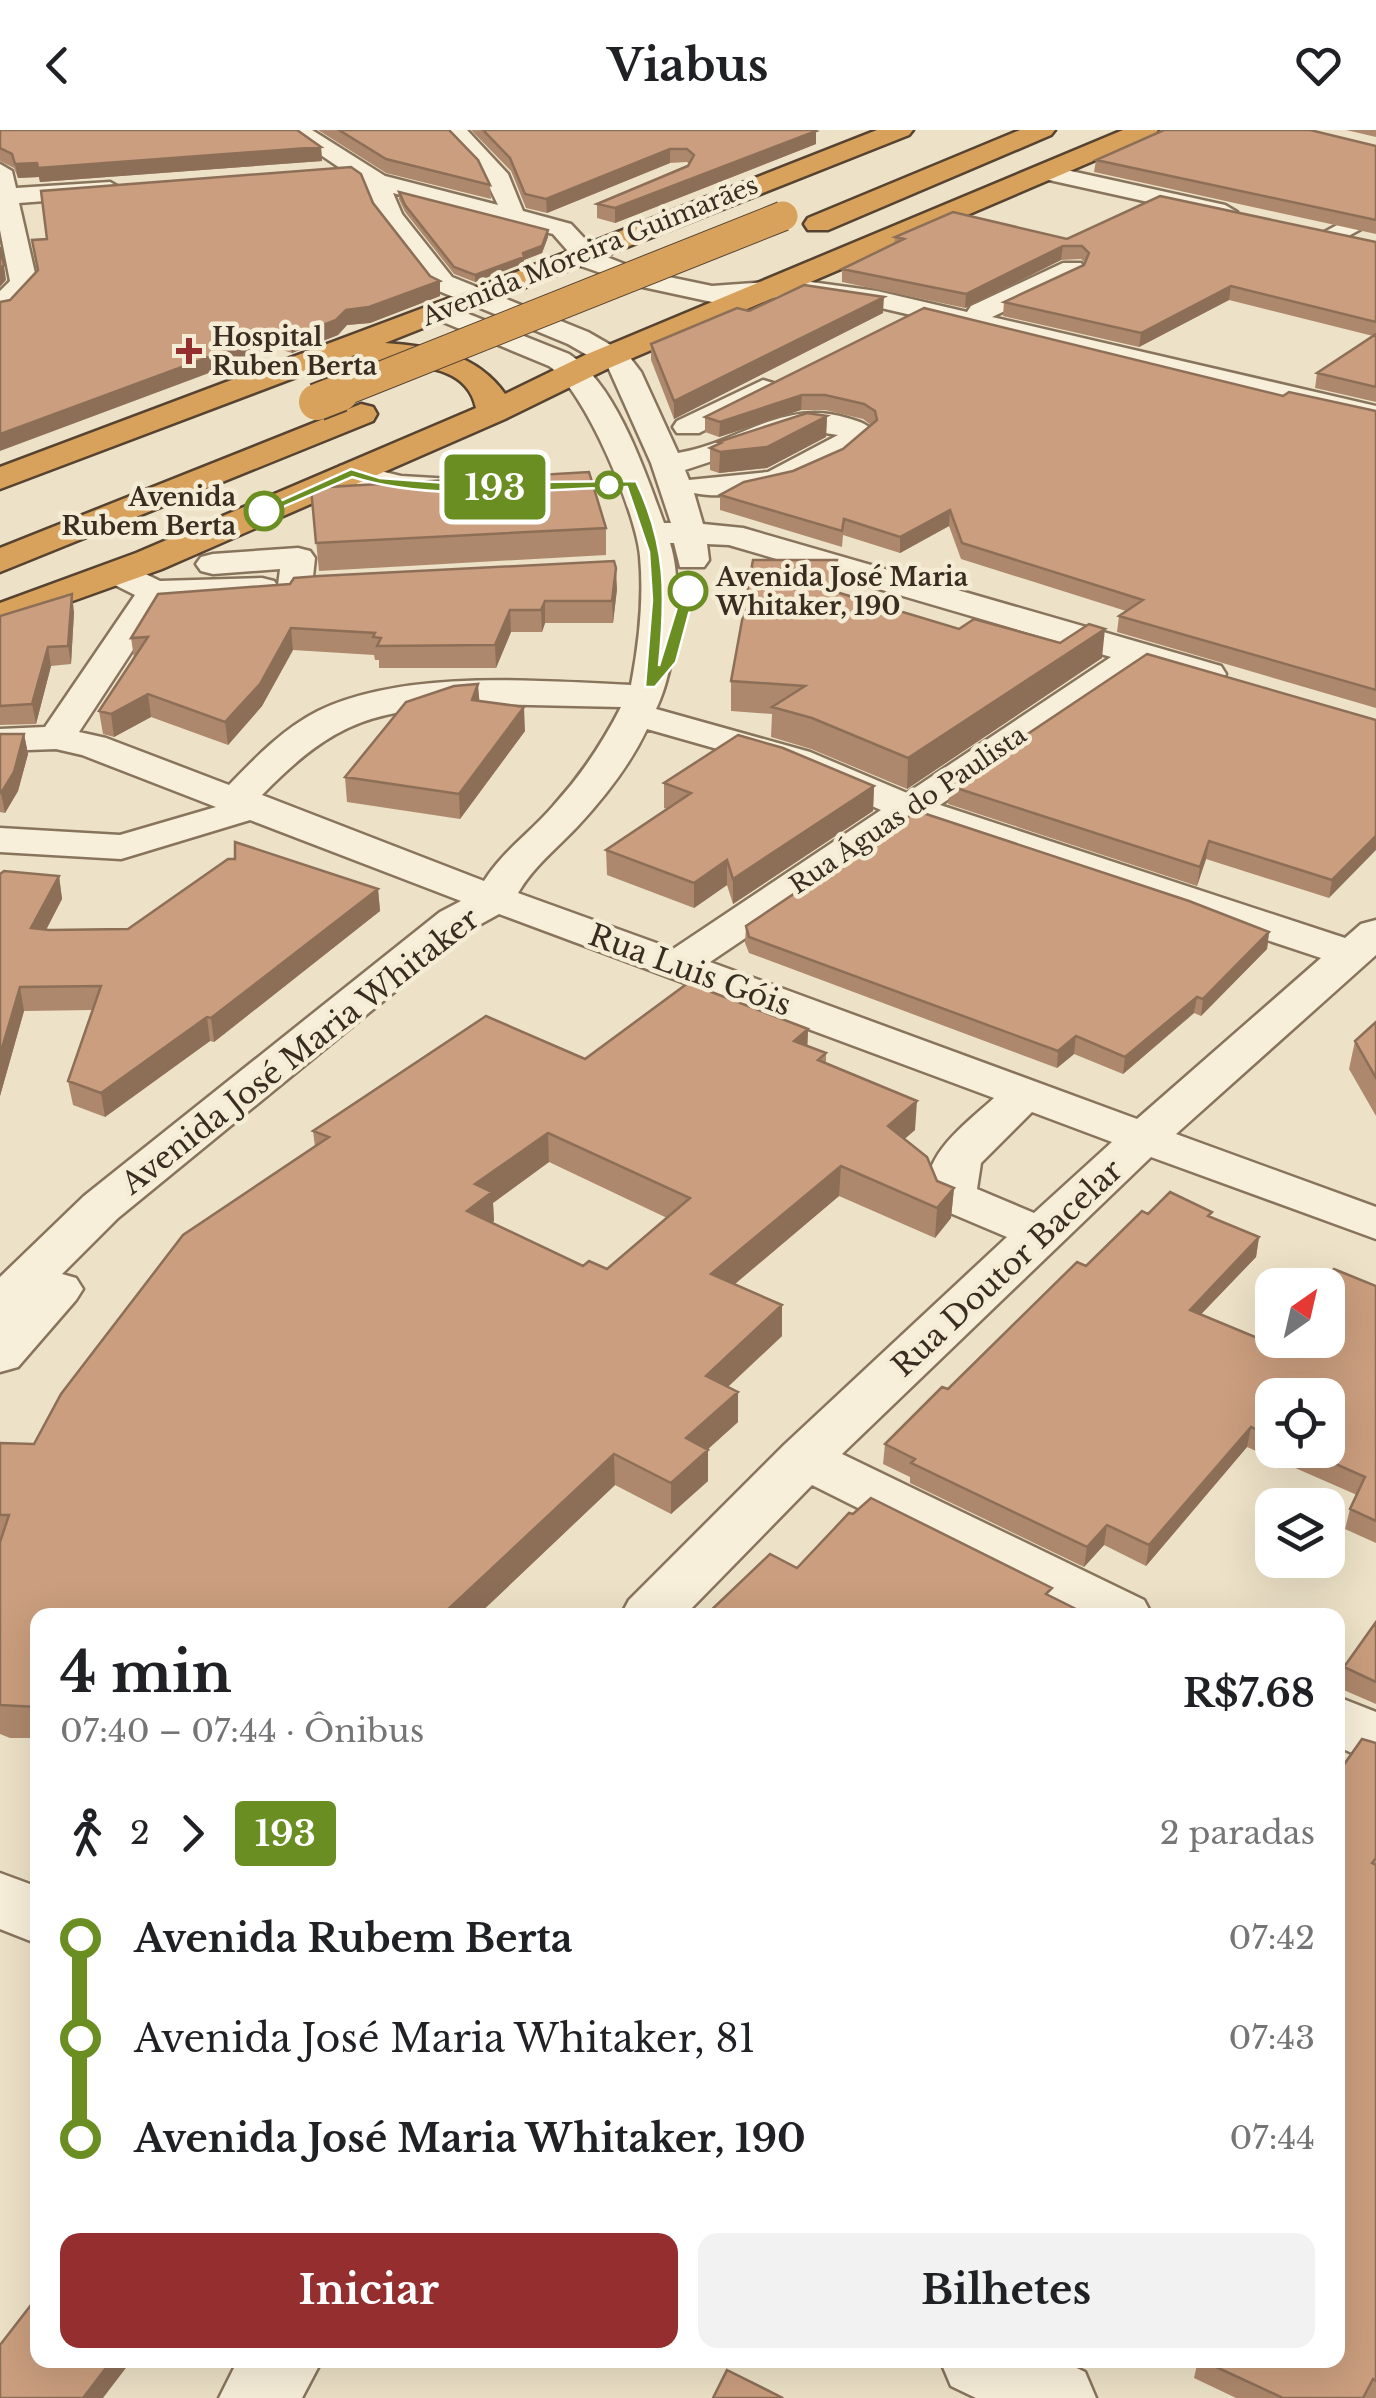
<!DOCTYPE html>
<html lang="pt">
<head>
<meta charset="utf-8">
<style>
	:root { --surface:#fff; --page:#f2f2f2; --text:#202124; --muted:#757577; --accent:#952f2f }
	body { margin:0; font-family:"Libre Baskerville",serif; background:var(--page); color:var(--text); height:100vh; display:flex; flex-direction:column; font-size:38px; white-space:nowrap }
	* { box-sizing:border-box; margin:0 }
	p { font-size:32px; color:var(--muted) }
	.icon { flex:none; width:55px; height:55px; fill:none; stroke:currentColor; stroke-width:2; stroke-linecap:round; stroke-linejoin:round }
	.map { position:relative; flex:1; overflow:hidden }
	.drawer { position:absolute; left:30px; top:1478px; width:1315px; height:760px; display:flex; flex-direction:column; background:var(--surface); border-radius:20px; box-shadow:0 10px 40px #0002 }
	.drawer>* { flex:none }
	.badge { padding:0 20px; border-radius:8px; font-size:35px; line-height:65px }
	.needle { width:65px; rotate:34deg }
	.controls { position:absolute; left:1255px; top:1138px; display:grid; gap:20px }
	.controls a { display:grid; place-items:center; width:90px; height:90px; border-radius:20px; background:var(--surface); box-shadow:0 10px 40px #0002; font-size:50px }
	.map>.badge { position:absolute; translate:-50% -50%; box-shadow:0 0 0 5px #fff }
	.legs { display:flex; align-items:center; gap:15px; height:110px; padding:0 30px; font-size:32px }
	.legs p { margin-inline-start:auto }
	.summary { display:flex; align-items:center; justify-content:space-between; height:170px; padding:0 30px }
	h1 { font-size:55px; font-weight:700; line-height:75px }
	.button { display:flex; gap:20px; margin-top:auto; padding:20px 30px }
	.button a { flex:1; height:115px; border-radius:20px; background:var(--accent); color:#fff; font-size:40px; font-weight:700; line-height:115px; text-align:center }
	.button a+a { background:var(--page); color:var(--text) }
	ul { padding:0 30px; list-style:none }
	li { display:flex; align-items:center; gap:35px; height:100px; font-size:38px }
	li i { display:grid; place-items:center; width:15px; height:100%; margin:0 12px; background:currentColor }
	li i::after { content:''; width:25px; height:25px; margin:-12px; border:8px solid; border-radius:50%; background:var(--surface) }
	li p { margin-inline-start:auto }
	li:first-child i { background:linear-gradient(#0000 50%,currentColor 0) }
	li:last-child i { background:linear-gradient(currentColor 50%,#0000 0) }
	header { display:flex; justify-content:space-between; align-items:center; height:130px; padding:0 30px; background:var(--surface); font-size:45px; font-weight:700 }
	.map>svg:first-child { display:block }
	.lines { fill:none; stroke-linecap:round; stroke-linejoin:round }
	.minor-casing { stroke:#88745d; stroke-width:5 }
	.highway-casing { stroke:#564231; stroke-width:5 }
	.minor { fill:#f8efda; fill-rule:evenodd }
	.highway { fill:#d8a25c; fill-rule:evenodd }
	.highway-bridge-far1-casing { stroke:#564231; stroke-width:31; stroke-linecap:butt }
	.highway-bridge-casing { stroke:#564231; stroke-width:40; stroke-linecap:butt }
	.highway-bridge-far1 { stroke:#d8a25c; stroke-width:29 }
	.highway-bridge { stroke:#d8a25c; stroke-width:36 }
	.wall { fill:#ae886c; fill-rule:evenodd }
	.shaded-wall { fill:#8d6f58 }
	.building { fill:#ca9e7e; stroke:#8d6f58; stroke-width:2.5; fill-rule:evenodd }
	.line-1 { fill:#6b8e23; stroke:#fff; stroke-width:2.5 }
	.poi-dot { fill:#952f2f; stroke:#f5ecd6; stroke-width:4 }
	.stop-1-dot { fill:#fff; stroke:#6b8e23; stroke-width:5 }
	.labels { text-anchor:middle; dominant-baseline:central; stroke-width:9; stroke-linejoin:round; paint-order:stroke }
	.far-street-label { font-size:25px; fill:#392c20; stroke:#f5ecd6 }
	.far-poi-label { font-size:25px; font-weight:bold; fill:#392c20; stroke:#f5ecd6; text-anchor:start }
	.far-stop-label { font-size:25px; font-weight:bold; fill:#392c20; stroke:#f5ecd6; text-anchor:end }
	.street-label { font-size:30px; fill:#392c20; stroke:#f5ecd6 }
</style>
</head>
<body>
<header><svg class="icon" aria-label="back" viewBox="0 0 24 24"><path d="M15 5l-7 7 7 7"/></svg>Viabus<svg class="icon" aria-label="heart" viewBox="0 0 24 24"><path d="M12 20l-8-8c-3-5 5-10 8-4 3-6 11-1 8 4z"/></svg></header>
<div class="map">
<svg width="1376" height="2268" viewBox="0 0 1376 2268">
	<rect width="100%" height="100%" fill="#ede2c7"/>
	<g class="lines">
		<defs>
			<path id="minor" d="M284,0H312L385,46L498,75L482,42L440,0H467L508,44L523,81L571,94L599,124L645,142L712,156L796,150L877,161L967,182L971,176L1063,133H1081L1085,139L1081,145L992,187L1376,276V294L877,177L796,166L712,172L638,156L581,136L553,104L393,63L402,84L452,147L588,202L628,225L641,242L678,323C737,314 783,268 847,288C857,291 867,293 874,302C844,345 744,374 694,363L703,394L743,398L1221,536L1226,544L1221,552L1208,555L1144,537L940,675L1345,808L1361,794L1376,790V825L1176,1004L1376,1077V1109L1151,1027L842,1324L1144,1470L1152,1485H1072L812,1355L685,1485H621L629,1470L784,1315L1007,1107L936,1077C907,1035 966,994 994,968L499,784L470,800L118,1088L62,1144L76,1148L83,1159L76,1170L18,1237L0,1242V1147L84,1066L440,782L461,771L250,690L121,729L0,722V698L120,705L216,677L82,625L56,619L0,621V599L45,597L135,465L105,450L100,443L105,436H129L160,451L262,448L274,451L279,458L274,465L262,468L165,471L79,602L106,608L229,655C255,628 284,598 318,581C405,539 537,551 631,555C639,513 644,469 640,426C636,382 585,260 549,236L431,187L427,181L441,173L569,224C616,254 645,341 664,393H671L651,333L608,237L568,214L434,159L377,85L365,55ZM806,300L838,305L768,342L689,350L685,340ZM670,413H674L680,437H704L709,430L707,414L729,415L1111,527L907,663L810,622L656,579C676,538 684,457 670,413ZM483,574L621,577C602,614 582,644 554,675C531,702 503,721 484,751L262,665C338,587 377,580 483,574ZM647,599L784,638L881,680L673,819L518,763C533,737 556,719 577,697C604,668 630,635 647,599ZM915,693L1321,828L1137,989L710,832ZM1032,982L1112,1012L1034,1083L977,1059L981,1033Z
				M0,34L12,41L16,58L110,52L122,59L110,66L19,73L37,152L10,183L0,185V161L10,151L0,100Z
				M1048,36L1225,75L1237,82L1225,89L1040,48L1036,43L1040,38Z
				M1376,74V91L1339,111H1321L1317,106Z
				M763,250L773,253L778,259L773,265L699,303H677L673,297L677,291Z
				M351,334L401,346L468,350L473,357L468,364C427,374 380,360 340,350L335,343L340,336Z
				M298,418L310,421L315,428L312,456L307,463H283L278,456L280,439L213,444L201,441L196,434L201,427L213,424Z
				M1338,1567L1376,1582V1633L1338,1617Z
				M0,1743L38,1757V1814L0,1799Z
				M238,2230H322L302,2268H219Z
				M940,2230H1060L1085,2242L1096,2268H976L951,2256Z"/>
			<path id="highway" d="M877,0H913L909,5L385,213C432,216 477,224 505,264L585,225L1123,0H1158L1154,5L607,239L505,289L162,439L0,497V473L136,423L476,278C466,228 401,238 364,229L360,223L0,359V337L463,163Z
				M1020,0H1055L1051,5L828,100H808L804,94L808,88Z
				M361,274L373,277L377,284L373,291L0,442V418Z"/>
		</defs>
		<use href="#minor" class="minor-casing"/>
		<use href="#highway" class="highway-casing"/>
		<use href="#minor" class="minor"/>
		<use href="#highway" class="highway"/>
		<defs>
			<path id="highway-bridge-far1" d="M334,265L783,86"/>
			<path id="highway-bridge" d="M317,272L340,263"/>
		</defs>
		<use href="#highway-bridge-far1" class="highway-bridge-far1-casing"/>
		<use href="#highway-bridge" class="highway-bridge-casing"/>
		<use href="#highway-bridge-far1" class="highway-bridge-far1"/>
		<use href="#highway-bridge" class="highway-bridge"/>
	</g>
	<path class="wall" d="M0,0L321,17L322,31L40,52L39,47L18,48L14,38L0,31Z
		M318,0H449L490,55L491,69L386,43Z
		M471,0H813L816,14L615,93L597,88V74L689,34L687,32L670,33L547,83L526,78L511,41Z
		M1346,0H1376V7Z
		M1376,16V104L1094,42L1096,30Z
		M399,62L548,100V107L542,123L524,130V133L475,152L454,144L405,82L399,69Z
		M373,73L440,166L370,193L347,195L338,205L292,223L276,218L10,170Z
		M895,107L1376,112V272L1315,258L1317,243L1373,206L1229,170L1139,217L1003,186L1004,172L1084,135L1085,133L1081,129L1061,130L965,178L842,152V139L894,114Z
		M924,178L1283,266L1376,281V578L1117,502L1119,486L1126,481L961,429L949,396L900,423L843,405L842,417L720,380V365L793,341L843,319L871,295L863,289L825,280H801L719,307L705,302V287Z
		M749,181L883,183L674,289L651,230V214Z
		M827,286L826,307L767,338L719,343L710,340V318L718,314V312Z
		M311,358L606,398V425L319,441Z
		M617,459L613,493H545L542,502H511L496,538H379V530H375L374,525L293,520L262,576L228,615L151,587L114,607L103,604L99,581L134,528L131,508Z
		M836,462L959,499L1102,528L907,659L811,619L771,607L772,584L731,581V551Z
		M74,482L71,534L51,536L36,594L0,595V486Z
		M479,571L525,601L460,689L347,672L345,647Z
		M1376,590L1329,768L1206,729L1197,756L948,674L950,656Z
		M0,604H24L28,624L18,661L5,683L0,682Z
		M664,653L874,656L873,681L733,774L727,755L694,778L607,745L606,720L667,679L664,678Z
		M0,744L59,746L62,769L46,800L128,799L378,759L380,781L214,912L210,911L105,987L73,975L68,951L93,880L24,881L0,966Z
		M746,796L1269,802L1267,819L1201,886L1194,883L1123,944L1074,924L1057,938L749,823L745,813Z
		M1376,892V986L1349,939L1355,911Z
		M808,899L807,916L826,923V933L915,1000L904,1009L937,1051L954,1058L951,1088L935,1108L839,1066L735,1154L782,1206L728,1257L738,1262V1292L708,1319V1351L671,1384L615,1355L478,1485H38V1608H10L0,1604V1313L34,1314L315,1017L313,1001L585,929ZM549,1032L667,1088L607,1139L583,1136L492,1093L494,1091L493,1073Z
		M1148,1084L1211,1087L1259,1107L1256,1127L1201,1184L1267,1212L1376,1156V1413L1345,1399L1350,1379L1357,1365L1247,1317L1146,1436L1104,1415L1084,1437L910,1353V1347L883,1334L885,1314L1086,1136ZM1272,1265L1328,1320H1272Z
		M1376,1492V1574L1339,1558L1344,1537Z
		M1376,1613V2268H1236L1194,2248L1198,2230H1338Z"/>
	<path class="shaded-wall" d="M816,1V14L615,93V78Z
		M321,17L322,31L40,52L39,47L18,48L15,34Z
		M670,19V33L547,83L546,69Z
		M548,100V107L542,123L524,130V133L475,152V145L523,123Z
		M1063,116L1061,130L965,178L966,164Z
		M4,135L6,150L0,157V139Z
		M440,151V166L370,193L347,195L338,205L292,223L290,208L346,180Z
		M1231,156L1229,170L1139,217L1141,203Z
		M884,167L883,183L674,289V271Z
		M274,203L276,218L0,321V304Z
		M802,265L801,280L719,307L720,292Z
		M827,286L826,307L767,338L719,343L720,322Z
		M950,380L949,396L900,423V407Z
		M616,438L617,459L613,493L612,471Z
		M72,464L74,482L71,534L68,516Z
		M545,471V493L542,502L541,480Z
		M510,480L511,502L496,538L495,515Z
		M291,498L293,520L262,576L228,615L225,592Z
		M1105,499L1102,528L907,659L908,628Z
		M48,517L51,536L36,594L32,574Z
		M478,554L480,578L472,570Z
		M148,564L151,587L114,607L111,584Z
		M524,577L525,601L460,689L459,664Z
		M24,604L28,624L18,661L5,683L1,663Z
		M874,656L873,681L733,774V749Z
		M1376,706V720L1329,768L1332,750Z
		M1209,711L1206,729L1197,756L1200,737Z
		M727,730V755L694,778V753Z
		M59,746L62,769L35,821L31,798Z
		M378,759L380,781L214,912L211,888Z
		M1269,802L1267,819L1201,886L1203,869Z
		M20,857L24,881L0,966V925Z
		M1197,867L1194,883L1123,944L1125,927Z
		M207,887L210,911L105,987L101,963Z
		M808,899L807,927L794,911Z
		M1076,906L1074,924L1057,938L1058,921Z
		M917,971L915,1000L886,1025L888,996Z
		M548,1003L549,1032L493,1073L494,1091L469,1111L467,1081L475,1054Z
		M841,1036L839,1066L711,1174V1144Z
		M954,1058L951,1088L935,1108L937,1078Z
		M1259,1107L1256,1127L1187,1199L1190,1180Z
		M782,1175V1206L706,1277V1246Z
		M738,1262V1292L686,1339V1308Z
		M1251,1297L1247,1317L1146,1436L1149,1415Z
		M708,1320V1351L671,1384V1353Z
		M614,1324L615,1355L478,1485H442Z
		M1107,1395L1104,1415L1084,1437L1087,1417Z
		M112,2230H132L103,2268H83Z"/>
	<path class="building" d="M0,0H297L321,17L38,38L37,33L15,34L12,24L0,18Z
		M339,0H449L478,30L490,55L386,29Z
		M483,0H813L816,1L615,78L597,74L688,36L694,25L687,19H670L546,69L525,64L510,28Z
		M1164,0H1310L1376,16V90L1096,30Z
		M351,37L361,44L373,73L430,146L440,151L369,177L346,180L336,190L290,208L274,203L0,304V172L10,170L38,140L32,110L47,109L41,61Z
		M399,62L548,100L542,116L523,123L524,127L475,145L454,137L405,75Z
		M1160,66L1376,112V192L1231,156L1141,203L1004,172L1084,135L1089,123L1082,116H1063L966,164L842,139L904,109L895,107L953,82L1067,109Z
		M0,117L4,135L0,139Z
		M804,155L884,167L674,271L651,214L737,178L749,181Z
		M924,178L1283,266L1289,262L1376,281V560L1119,486L1143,470L962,413L950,380L900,407L844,389L842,401L720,365L744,352L793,341L843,319L877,290L875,281L864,274L825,265H802L720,292L705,287Z
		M1376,204V257L1317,243Z
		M807,283L827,286L767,317L720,322L710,318L721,313L718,312Z
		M589,342L606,398L316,413L311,358Z
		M753,430H837L833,461L959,499L974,489L1060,513L1089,494L1105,499L908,628L812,588L772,577L805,556L731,551Z
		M614,431L616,438L612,471H545L541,480H510L495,515L377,516L381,508L373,507L375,503L291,498L260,554L225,592L148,564L111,584L99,581L148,507L131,508L158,464L290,454L294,448L319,446Z
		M72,464L68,516L48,517L32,574L0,576V486Z
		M1147,524L1376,590V706L1332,750L1209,711L1200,737L950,656Z
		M478,554L472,570L524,577L459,664L345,647L406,572L454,556Z
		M0,604H24L14,642L1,663H0Z
		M738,605L783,618L874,656L733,749L727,730L694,753L606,720L691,663L664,653Z
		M917,681L1189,771L1269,802L1203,869L1197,867L1125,927L1076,906L1058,921L749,807L746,796Z
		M235,712L378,759L211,888L207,887L101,963L68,951L101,856L20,857L0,925V744L4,741L59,746L31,798L49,800L128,799L228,729H235Z
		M688,853L808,899L794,911L826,923L818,930L917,971L888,996L927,1027L937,1051L954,1058L937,1078L841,1036L711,1144L782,1175L706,1246L738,1262L686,1308L708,1320L671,1353L614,1324L442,1485H38V1577L0,1575V1412L9,1385H0V1313L34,1314L61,1264L183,1105L329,1007L313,1001L486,886L585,929ZM548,1003L690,1068L607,1139L589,1131L583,1136L467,1081L492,1062L475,1054Z
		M1376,892V948L1355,911Z
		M1170,1062L1212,1082L1208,1086L1259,1107L1190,1180L1267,1212L1272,1206V1210H1328V1155H1319L1334,1139L1376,1156V1391L1350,1379L1365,1347L1304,1320H1328V1265H1272V1306L1251,1297L1149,1415L1107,1395L1087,1417L911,1333L915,1329L885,1314L942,1257L948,1259L1077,1132L1086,1136L1142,1081L1148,1084Z
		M871,1368L1052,1458L1046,1464L1088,1485H706L770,1424L797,1438L849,1383L853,1384Z
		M1376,1492V1552L1344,1537Z
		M1362,1609L1376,1613V1728L1372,1733L1376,1735V2251L1373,2249L1363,2268H1283L1201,2230H1338V1643Z
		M38,2166V2230H112L83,2268H0V2215Z
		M727,2240L783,2268H713Z"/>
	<path class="line-1" d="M351,339L380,348L447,353L636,351C667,416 666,466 659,536L682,461L688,457L695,461L676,532L655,557H645L652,470L649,422L627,357C541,359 434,373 352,347L269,383L258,381Z"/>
	<path class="poi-dot" d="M184 206h10v10h10v10h-10v10h-10v-10h-10v-10h10z"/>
	<g class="stop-1-dot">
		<circle cx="609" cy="355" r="12"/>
		<circle cx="264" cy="381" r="18"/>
		<circle cx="688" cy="461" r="18"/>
	</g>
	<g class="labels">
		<g class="far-street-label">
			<text transform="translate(590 121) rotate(-22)">Avenida Moreira Guimarães</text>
			<text transform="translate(908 680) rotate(-34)">Rua Águas do Paulista</text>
		</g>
		<g class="far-poi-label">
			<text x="212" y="207">Hospital<tspan x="212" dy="29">Ruben Berta</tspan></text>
		</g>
		<g class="far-stop-label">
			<text x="236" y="367">Avenida<tspan x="236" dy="29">Rubem Berta</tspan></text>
			<text x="716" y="447" text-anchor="start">Avenida José Maria<tspan x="716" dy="29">Whitaker, 190</tspan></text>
		</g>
		<g class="street-label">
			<text transform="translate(690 840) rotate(20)">Rua Luis Góis</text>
			<text transform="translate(300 921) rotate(-38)">Avenida José Maria Whitaker</text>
			<text transform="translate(1007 1138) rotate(-43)">Rua Doutor Bacelar</text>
		</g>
	</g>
</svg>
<div class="controls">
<a><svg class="needle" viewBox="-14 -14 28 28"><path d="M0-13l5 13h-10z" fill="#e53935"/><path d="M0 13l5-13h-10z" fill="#757577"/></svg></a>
<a><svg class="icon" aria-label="locate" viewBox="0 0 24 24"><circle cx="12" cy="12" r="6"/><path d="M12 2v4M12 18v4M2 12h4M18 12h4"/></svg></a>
<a><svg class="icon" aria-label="layers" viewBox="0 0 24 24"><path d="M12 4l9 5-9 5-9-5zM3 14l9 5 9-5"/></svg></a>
</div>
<b class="badge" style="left:495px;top:357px;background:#6b8e23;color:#fff">193</b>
<section class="drawer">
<div class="summary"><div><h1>4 min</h1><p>07:40 – 07:44 · Ônibus</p></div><b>R$7.68</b></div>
<div class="legs"><svg class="icon" aria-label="walk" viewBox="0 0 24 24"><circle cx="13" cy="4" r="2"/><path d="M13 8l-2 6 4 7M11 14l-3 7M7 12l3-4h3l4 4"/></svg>2<svg class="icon" aria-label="forward" viewBox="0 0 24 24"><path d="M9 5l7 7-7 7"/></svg><b class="badge" style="background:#6b8e23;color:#fff">193</b><p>2 paradas</p></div>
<ul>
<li><i style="color:#6b8e23"></i><b>Avenida Rubem Berta</b><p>07:42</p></li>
<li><i style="color:#6b8e23"></i><span>Avenida José Maria Whitaker, 81</span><p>07:43</p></li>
<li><i style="color:#6b8e23"></i><b>Avenida José Maria Whitaker, 190</b><p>07:44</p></li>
</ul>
<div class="button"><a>Iniciar</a><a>Bilhetes</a></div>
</section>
</div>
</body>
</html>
